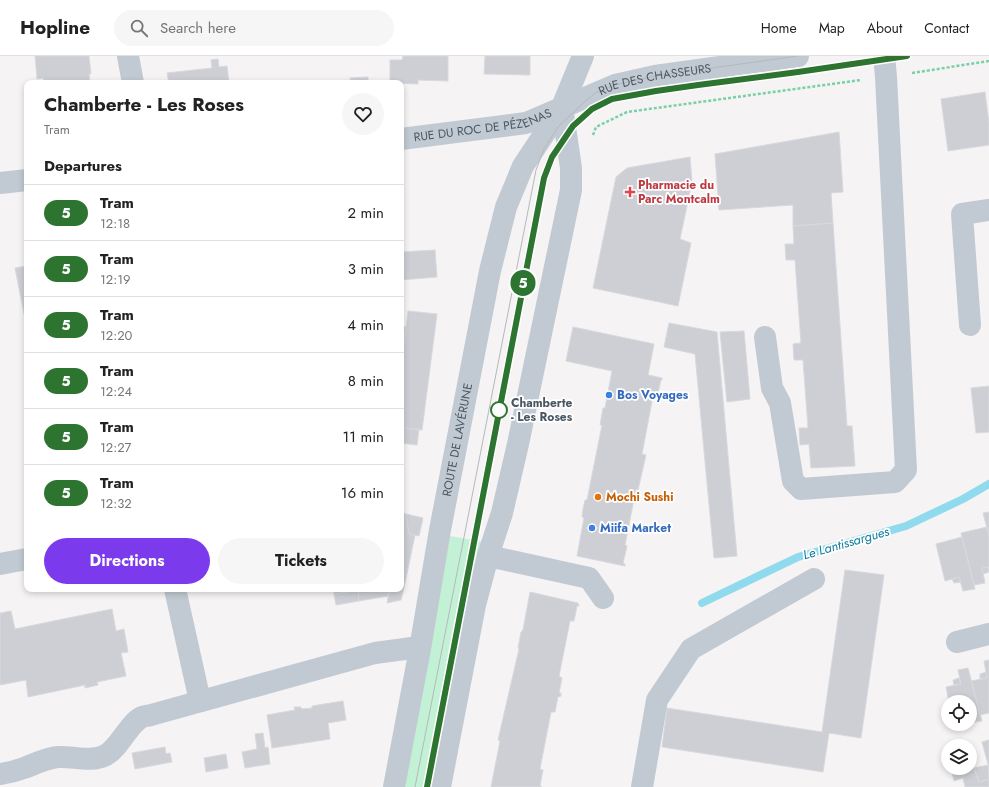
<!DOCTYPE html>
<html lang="en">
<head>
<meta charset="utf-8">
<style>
	:root { --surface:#fff; --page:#f6f6f6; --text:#222; --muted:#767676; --line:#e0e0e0; --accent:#7c3aed }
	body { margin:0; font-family:Jost,sans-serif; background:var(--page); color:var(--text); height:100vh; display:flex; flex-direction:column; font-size:15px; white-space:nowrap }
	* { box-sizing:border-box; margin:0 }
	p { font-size:13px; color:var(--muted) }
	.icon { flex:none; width:22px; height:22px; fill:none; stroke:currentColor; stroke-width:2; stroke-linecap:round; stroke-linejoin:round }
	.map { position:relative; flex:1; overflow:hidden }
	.panel { position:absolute; left:24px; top:24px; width:380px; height:512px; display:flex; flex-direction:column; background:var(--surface); border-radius:8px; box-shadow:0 2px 6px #0003 }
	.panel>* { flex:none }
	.badge { padding:0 8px; border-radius:13px; font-size:14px; line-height:26px }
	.buttons { position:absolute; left:941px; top:639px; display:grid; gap:8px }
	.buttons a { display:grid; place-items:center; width:36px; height:36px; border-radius:50%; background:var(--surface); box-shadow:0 2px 6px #0003; font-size:20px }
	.map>.badge { position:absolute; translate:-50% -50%; box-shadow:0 0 0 2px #fff }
	h2 { padding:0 20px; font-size:15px; line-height:36px }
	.round { display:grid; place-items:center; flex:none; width:42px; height:42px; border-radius:21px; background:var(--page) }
	.overview { display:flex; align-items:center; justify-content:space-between; height:68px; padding:0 20px }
	h1 { font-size:19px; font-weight:700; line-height:30px }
	.primary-button { display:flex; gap:8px; margin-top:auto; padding:8px 20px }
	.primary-button a { flex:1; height:46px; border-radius:24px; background:var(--accent); color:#fff; font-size:16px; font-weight:700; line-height:46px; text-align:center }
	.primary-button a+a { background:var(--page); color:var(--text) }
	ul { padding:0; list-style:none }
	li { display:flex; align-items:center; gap:12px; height:56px; padding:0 20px; border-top:1px solid var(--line) }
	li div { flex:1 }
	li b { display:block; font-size:15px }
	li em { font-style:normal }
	li .badge { min-width:44px; font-weight:700; text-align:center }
	header { display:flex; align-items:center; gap:24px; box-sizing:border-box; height:56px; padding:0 20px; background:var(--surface); border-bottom:1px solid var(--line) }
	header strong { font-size:19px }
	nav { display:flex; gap:22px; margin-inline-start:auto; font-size:14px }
	.search { width:280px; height:36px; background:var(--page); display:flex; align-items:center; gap:10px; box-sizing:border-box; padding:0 14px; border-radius:22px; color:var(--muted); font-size:15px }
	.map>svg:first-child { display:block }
	.green { fill:#c3f1d5 }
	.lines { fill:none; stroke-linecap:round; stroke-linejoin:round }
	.stream { stroke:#90daee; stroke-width:8 }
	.building { fill:#cdcfd5; stroke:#d7d9de }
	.path { stroke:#7ad0a6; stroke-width:2.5; stroke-dasharray:3 2; stroke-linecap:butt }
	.minor { stroke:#c1cad2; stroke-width:22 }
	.tram { stroke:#b5b8bd; stroke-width:1 }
	.line-casing { stroke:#fff; stroke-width:9 }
	.line { stroke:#2d7431; stroke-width:6 }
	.health-dot { fill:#e0444e; stroke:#fff; stroke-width:1.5 }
	.shop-dot { fill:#3f7fe0; stroke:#fff; stroke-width:1.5 }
	.stop-dot { fill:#fff; stroke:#2d7431; stroke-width:2 }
	.food-dot { fill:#e8710a; stroke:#fff; stroke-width:1.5 }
	.labels { text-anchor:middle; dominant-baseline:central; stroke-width:3.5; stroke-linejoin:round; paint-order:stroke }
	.street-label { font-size:12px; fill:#4a5661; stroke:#fff }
	.health-label { font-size:12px; font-weight:bold; fill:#be3a42; stroke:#fff; text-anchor:start }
	.shop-label { font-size:12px; font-weight:bold; fill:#366cbe; stroke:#fff; text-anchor:start }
	.stop-label { font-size:12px; font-weight:bold; fill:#4a5661; stroke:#fff; text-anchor:start }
	.food-label { font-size:12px; font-weight:bold; fill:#c56008; stroke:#fff; text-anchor:start }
	.water-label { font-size:13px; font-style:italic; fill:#0c7c9b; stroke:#fff }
</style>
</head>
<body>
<header>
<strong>Hopline</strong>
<div class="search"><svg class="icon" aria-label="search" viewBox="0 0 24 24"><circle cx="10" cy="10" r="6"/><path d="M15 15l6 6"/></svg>Search here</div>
<nav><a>Home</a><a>Map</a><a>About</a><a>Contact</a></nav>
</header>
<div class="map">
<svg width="989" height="731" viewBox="0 0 989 731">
	<rect width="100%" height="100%" fill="#f5f3f3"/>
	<path class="green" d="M450,480L484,486L435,731H402Z"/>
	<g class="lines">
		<path class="stream" d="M702,547L798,501L906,470L963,443L989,428"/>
	</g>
	<path class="building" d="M35,0H89L91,18H89L90,27H44L43,22L37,23Z
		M403,0H448V25L418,24V28L390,27V4H402Z
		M485,0H530V19L484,18Z
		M218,3L219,11L227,10L229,27H169L167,17L212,12L211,4Z
		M368,21V27H351L350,22Z
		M985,36L989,67V89L948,95L941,43Z
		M839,76L843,136L831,137L833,167L793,170V149L719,154L715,98Z
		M690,101L692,126L680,183L691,187L678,250L593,232L616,121L627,112Z
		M833,167L847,370H852L855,410L811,412L809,388L800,389L799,372H808L803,304H794L793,288L801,287L795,204H786L785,188H794L793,170Z
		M435,194L437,221L401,224V196Z
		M27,210V273L15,212Z
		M408,255L437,258L422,374L401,372V310Z
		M669,267L717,276L737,500L714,502L695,298L664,291Z
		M401,270L406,271L401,310Z
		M573,271L654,288L648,319L662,322V324H661L657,341L653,340L642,398L646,399L638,434L636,433L625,489L627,490L623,507L625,508V510L577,500L584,462L582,461L583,453L585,444H587L602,369H600L603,352H605L612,315L566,305Z
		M744,275L750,343L727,346L720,276Z
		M989,330V376L976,377L971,332Z
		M401,372L419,373L417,389L401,387Z
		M989,456V480L983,457Z
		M401,457L406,458L409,478L415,479L405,527L401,528Z
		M406,458L423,462L419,480L409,478Z
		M987,471L989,480V511L982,512L985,527L974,529L961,477Z
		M962,481L975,533L963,535L959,521L945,525L936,488Z
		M988,511L989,516L983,518L982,512Z
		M845,514L884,519L861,682L829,677L823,716L662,691L667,652L822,676Z
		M959,521L961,526L954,527L952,523Z
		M405,527L401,544L387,547L390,533H401V528Z
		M334,533H390L388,540L359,545L358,534L334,538Z
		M358,534L359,545L336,549L334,538Z
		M530,536L578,547L579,550H577L574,565H570L559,620L562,622L559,637H561V640L558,641L555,656H551L540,713L543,714L540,730L542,731H491L500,685L498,684L519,593L518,592L521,576L523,574Z
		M112,553L116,575L124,573L128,596L121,597L126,620L97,626L98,629L85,632V629L28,641L26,624L0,629V557L11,555L15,573Z
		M989,604V657L980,659L971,625L987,622L984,605Z
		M968,612L982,665L970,667V646H949L946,631L961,628L958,614Z
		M986,616L987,622L980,623V618Z
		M959,622L961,628L954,629L953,624Z
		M343,645L346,664L328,667L330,683L272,692L267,659L295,654L294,651H301V653L312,652V650Z
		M263,677L265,692L268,691L270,708L245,712L242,696L257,693L255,678Z
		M989,684V712L982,686Z
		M165,691L166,698L170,697L172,706L135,713L132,697Z
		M226,698L228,712L206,716L204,702Z
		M988,709L989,723L979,726L974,712Z
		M951,712H967V714L974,712L979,726L989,723V731H965L963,722L954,725Z"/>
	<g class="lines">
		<path class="path" d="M912,17L989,5
			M593,79L596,71L627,56L861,24"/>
		<g class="minor">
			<path d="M128,0L133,27"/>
			<path id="s1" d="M401,83L526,67L615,29L655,20L798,0"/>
			<path d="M0,127L27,124"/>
			<path d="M970,269L962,158L989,154"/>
			<path d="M765,281L772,332L780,347L793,425L801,433L895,426L906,414L886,21L884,0"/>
			<path d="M488,500L589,522L603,542"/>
			<path d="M0,508L27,503"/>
			<path d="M175,533L200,645"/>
			<path d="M957,586L989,578"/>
			<path d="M0,718C8,717 16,715 24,712C35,708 46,702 58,701C74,700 91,707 106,699C120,691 129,667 142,661C144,660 148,660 151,659L375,597L412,592L420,593"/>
			<path id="s2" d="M394,731L420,593L440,474L490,215L506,151L523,110L562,51L583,0"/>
			<path d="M440,731L475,549L488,500L502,457L518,388L571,134V112L562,51"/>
			<path d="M642,731L657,644L691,593L814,523"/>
		</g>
		<path class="tram" d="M415,731L536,114L544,93L558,71L581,49L595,37L615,29L655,20L798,0
			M427,731L534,174L544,122L552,101L573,70L592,53L612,43L698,29L798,16L906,0"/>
	</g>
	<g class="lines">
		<defs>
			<path id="line" d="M427,731L534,174L544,122L552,101L573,70L592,53L612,43L656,35L698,29L798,16L907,0"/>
		</defs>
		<use href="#line" class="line-casing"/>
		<use href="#line" class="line"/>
	</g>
	<path class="health-dot" d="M628 130h4v4h4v4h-4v4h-4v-4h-4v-4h4z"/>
	<g class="shop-dot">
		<circle cx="609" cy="339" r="4"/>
		<circle cx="592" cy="472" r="4"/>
	</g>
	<circle class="stop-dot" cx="499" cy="354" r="8"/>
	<circle class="food-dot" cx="598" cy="441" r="4"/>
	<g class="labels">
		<g class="street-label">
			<text stroke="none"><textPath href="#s1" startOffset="263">RUE DES CHASSEURS</textPath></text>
			<text stroke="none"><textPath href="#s1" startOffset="83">RUE DU ROC DE PÉZENAS</textPath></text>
			<text stroke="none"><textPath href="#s2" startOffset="353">ROUTE DE LAVÉRUNE</textPath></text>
		</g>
		<g class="health-label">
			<text x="638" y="129">Pharmacie du<tspan x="638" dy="14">Parc Montcalm</tspan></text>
		</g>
		<g class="shop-label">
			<text x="617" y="339">Bos Voyages</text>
			<text x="600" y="472">Miifa Market</text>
		</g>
		<g class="stop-label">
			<text x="511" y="347">Chamberte<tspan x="511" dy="14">- Les Roses</tspan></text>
		</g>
		<g class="food-label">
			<text x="606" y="441">Mochi Sushi</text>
		</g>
		<g class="water-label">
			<text transform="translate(846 487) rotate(-16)">Le Lantissargues</text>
		</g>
	</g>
</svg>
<div class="buttons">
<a><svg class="icon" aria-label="locate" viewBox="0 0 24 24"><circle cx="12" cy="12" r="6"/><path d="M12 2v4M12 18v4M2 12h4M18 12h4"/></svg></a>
<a><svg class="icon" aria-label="layers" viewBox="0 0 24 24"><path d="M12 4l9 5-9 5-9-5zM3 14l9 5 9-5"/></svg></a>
</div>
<b class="badge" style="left:523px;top:227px;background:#2d7431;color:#fff">5</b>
<section class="panel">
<div class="overview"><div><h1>Chamberte - Les Roses</h1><p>Tram</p></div><a class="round"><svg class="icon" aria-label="heart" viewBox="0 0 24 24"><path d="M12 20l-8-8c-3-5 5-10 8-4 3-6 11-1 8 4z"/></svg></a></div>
<h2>Departures</h2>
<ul>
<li><span class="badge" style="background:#2d7431;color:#fff">5</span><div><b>Tram</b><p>12:18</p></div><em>2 min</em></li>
<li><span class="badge" style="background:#2d7431;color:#fff">5</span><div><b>Tram</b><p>12:19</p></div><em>3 min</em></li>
<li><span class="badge" style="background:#2d7431;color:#fff">5</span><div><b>Tram</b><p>12:20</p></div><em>4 min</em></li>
<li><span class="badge" style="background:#2d7431;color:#fff">5</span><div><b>Tram</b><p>12:24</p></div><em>8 min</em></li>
<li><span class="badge" style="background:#2d7431;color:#fff">5</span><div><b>Tram</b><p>12:27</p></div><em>11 min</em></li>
<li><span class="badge" style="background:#2d7431;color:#fff">5</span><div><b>Tram</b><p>12:32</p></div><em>16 min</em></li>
</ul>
<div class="primary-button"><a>Directions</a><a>Tickets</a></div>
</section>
</div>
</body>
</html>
